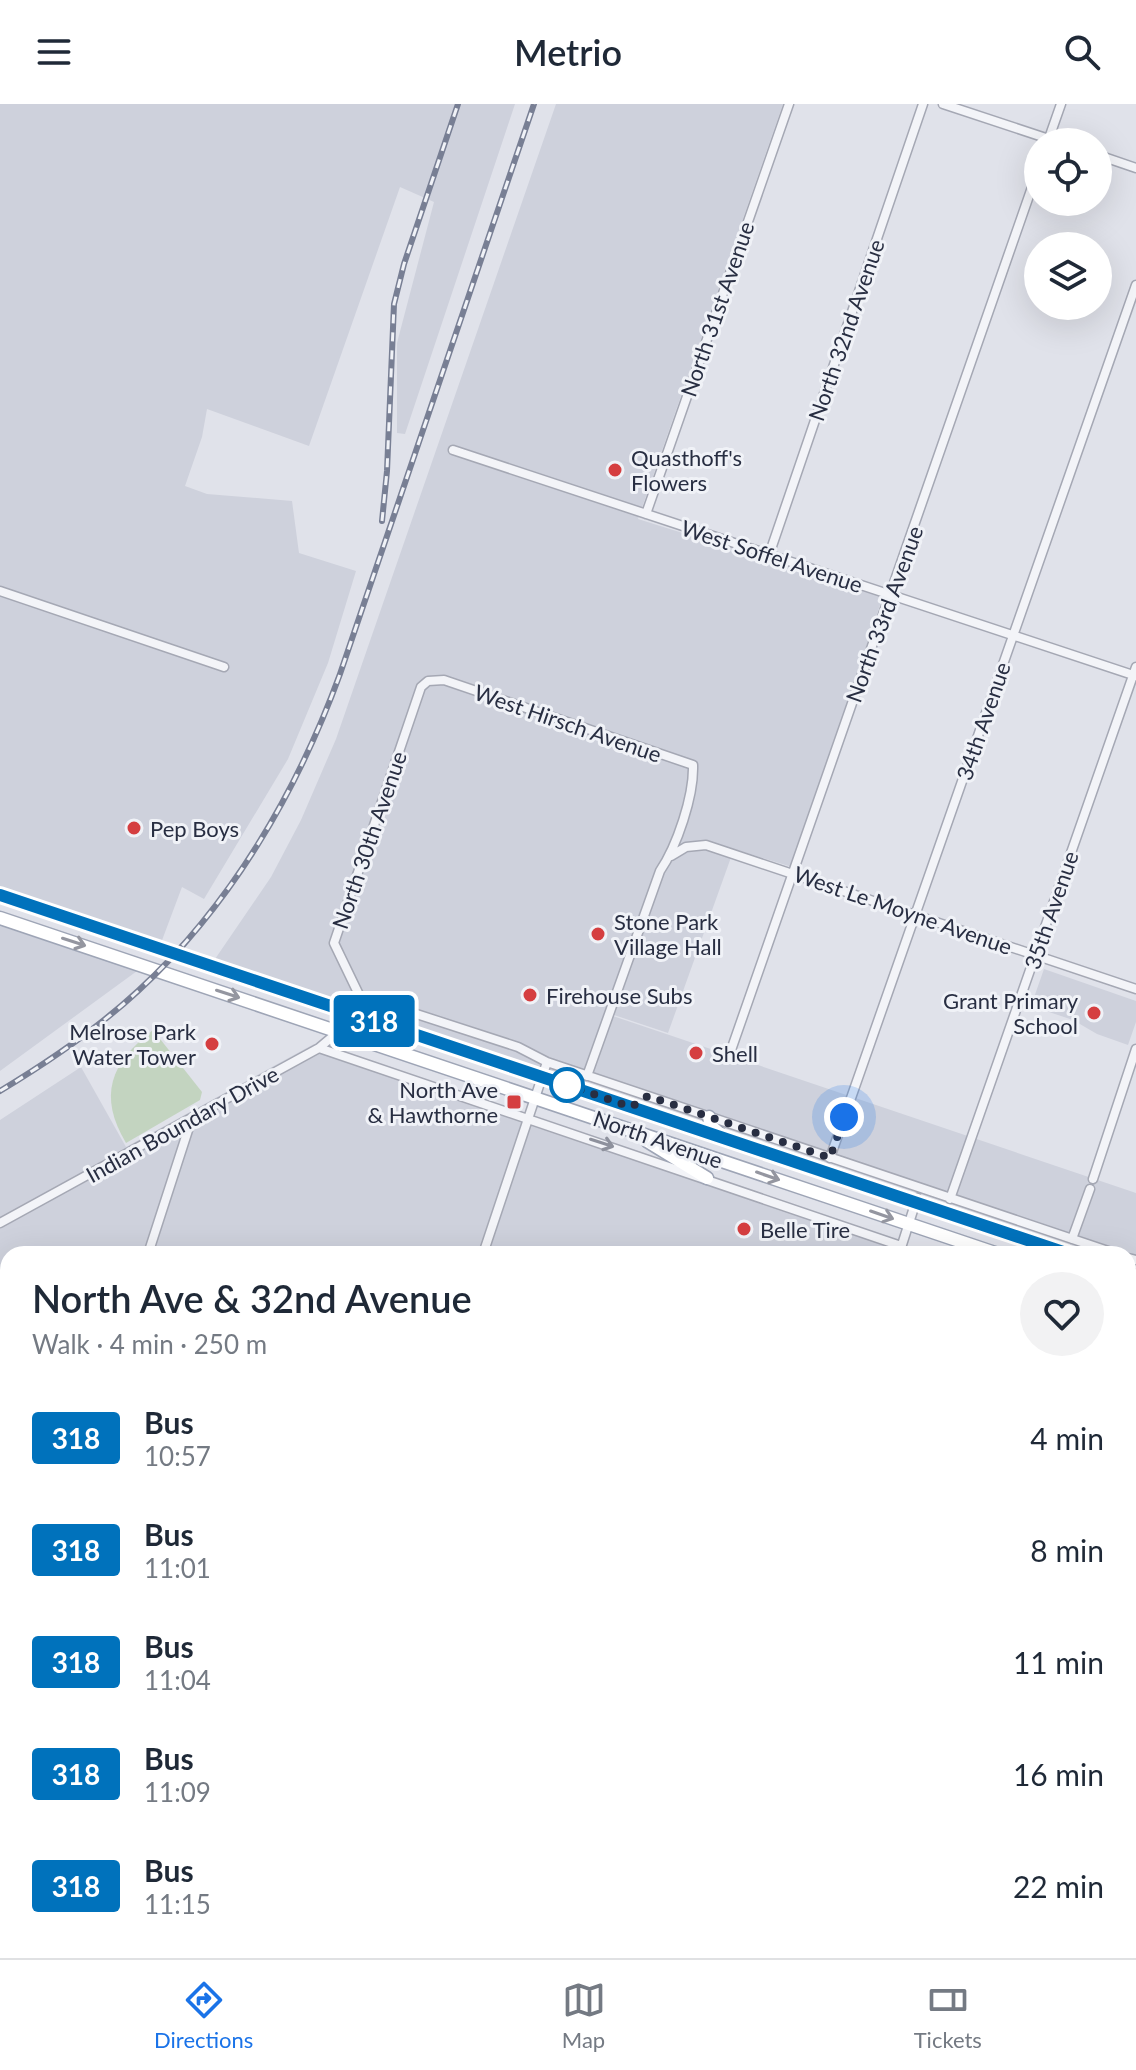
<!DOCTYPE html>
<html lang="en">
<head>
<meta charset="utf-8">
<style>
	:root { --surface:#fff; --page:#f2f2f3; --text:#1f2937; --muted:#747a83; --line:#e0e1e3; --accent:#1a73e8 }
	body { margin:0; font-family:Lato,sans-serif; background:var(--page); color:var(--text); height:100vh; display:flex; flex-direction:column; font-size:30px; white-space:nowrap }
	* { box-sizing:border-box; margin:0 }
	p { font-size:26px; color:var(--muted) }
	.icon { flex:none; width:44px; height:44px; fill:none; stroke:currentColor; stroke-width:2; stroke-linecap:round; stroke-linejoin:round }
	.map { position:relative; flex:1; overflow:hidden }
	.side { position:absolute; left:0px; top:1142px; width:1136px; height:712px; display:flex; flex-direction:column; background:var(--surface); border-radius:24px 24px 0 0; box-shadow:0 8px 32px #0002 }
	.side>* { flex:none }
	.badge { padding:0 16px; border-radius:6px; font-size:28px; line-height:52px }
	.buttons { position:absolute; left:1024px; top:24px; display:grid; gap:16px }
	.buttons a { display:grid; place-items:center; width:88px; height:88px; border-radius:50%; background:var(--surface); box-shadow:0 8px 32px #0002; font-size:40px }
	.you { position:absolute; width:40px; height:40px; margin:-20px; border:6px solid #fff; border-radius:50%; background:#1a73e8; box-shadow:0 0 0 12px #1a73e833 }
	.map>.badge { position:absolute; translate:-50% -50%; box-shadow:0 0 0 4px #fff }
	.round { display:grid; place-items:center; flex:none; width:84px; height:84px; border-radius:42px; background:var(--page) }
	.summary { display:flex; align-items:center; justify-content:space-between; height:136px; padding:0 32px }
	h1 { font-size:38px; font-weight:600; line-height:60px }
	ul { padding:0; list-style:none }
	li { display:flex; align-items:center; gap:24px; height:112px; padding:0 32px }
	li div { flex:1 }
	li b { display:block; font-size:30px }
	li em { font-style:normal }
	li .badge { min-width:88px; font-weight:700; text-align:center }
	header { display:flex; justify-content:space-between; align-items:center; height:104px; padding:0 32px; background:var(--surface); font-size:36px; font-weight:600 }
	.tabs { display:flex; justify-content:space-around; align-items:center; height:112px; border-top:2px solid var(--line); background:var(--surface); font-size:22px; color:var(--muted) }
	.tabs a { display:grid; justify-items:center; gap:4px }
	.tabs .on { color:var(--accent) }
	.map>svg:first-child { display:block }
	.built { fill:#ced1dc }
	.green { fill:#c3d4c0 }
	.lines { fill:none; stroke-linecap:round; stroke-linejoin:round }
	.minor-casing { stroke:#a5a8b4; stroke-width:11 }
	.primary-casing { stroke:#9ea5b6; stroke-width:15 }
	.minor { stroke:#f3f4f8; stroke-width:8 }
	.primary { stroke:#fff; stroke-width:12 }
	.rail-casing { stroke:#787f94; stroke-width:6 }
	.rail { stroke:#f0f2f7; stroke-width:3; stroke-dasharray:9; stroke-linecap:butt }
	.oneway { stroke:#9496a0 }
	.oneway2 { stroke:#8e919d }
	.line-casing { stroke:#fff; stroke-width:18 }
	.line { stroke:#0072bc; stroke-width:12 }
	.walk { stroke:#282e42; stroke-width:8; stroke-dasharray:0 14.4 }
	.poi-dot { fill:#d53e40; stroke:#f0f2f7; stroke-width:3 }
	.stop-dot { fill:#fff; stroke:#0072bc; stroke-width:4 }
	.labels { text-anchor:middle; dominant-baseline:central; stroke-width:6; stroke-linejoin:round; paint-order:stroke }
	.street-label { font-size:22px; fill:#282e42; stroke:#f0f2f7 }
	.poi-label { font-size:22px; fill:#282e42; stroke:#f0f2f7; text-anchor:start }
</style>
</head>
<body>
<header><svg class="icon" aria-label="menu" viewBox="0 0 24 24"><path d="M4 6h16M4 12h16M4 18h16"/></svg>Metrio<svg class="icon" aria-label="search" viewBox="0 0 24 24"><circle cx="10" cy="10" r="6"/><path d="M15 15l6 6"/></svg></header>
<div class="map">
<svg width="1136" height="1854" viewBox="0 0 1136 1854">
	<rect width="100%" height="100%" fill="#e0e2ea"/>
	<path class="built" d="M0,0H515L405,330L397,329V239L434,98L400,83L309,342L207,305L202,333L185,382L207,390L292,397L299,449L356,467L328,559L288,655L204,795L182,783L161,839L0,786Z
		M556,0H783L638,415L883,492L792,763L734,745L668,929L605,908L580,978L213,858L271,773L301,716L336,635Z
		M0,822L137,867L0,967Z
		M1044,865L1136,897V918L1128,941L1097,930L1073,916L1031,902Z
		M610,911L1136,1089V1156L1128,1154V1150H1117L587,972Z
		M314,940L537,1023L893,1143L890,1150H8V1846H657L654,1854H0V1016L81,963L126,1043Z
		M1128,1224L1136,1227V1854H683L686,1846H1128Z"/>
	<path class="green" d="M153,926L202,988L200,996L126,1039C98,992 110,959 153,926Z"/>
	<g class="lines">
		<defs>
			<path id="minor" d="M943,0L1058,38
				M1048,37L1061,0
				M1098,51L1136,64
				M453,346L1136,572
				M646,410L789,0
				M769,451L923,0
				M0,487L224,563
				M671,752L686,743L706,741L1136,885
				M362,897L380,903L398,904L518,943L547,958L1117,1150
				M319,944L901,1142
				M729,952L1038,66
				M830,1054L1136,181
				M1093,1075L1136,945
				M950,1095L1136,563
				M0,1119L319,944L357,912L362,897L334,839L421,583L428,577L444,576L693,661C694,692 677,742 660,767L587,972
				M1072,1135L1090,1085
				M148,1150L191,1017
				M483,1150L547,958
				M899,1150L917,1094
				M1128,1154L1136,1156
				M0,1601L8,1576
				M252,1854L255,1846
				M665,1854L668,1846"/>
			<path id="primary" d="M0,791L1069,1150
				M0,814L998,1150
				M709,1013L711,1022L720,1030
				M647,1037L707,1074
				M1128,1170L1136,1172
				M1128,1194L1136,1196"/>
		</defs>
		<use href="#minor" class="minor-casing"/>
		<use href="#primary" class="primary-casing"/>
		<use href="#minor" class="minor"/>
		<use href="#primary" class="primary"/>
		<defs>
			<path id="rail" d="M382,417L387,367L394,200L404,160L458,0
				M0,987C48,958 97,925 138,887C231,801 297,688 340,570L534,0"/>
		</defs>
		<use href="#rail" class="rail-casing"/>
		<use href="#rail" class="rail"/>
	</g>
	<defs><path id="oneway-shaft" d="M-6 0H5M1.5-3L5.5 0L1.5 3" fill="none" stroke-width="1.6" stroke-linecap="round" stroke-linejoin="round" transform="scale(2)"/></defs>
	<g class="oneway">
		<use href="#oneway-shaft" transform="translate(74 838) rotate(18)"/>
		<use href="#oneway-shaft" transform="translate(228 890) rotate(18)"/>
		<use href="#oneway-shaft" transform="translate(768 1072) rotate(19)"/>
		<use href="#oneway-shaft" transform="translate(882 1111) rotate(19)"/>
	</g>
	<use class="oneway2" href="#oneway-shaft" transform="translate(602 1039) rotate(18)"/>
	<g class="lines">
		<defs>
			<path id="line" d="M0,791L1069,1150"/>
		</defs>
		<use href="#line" class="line-casing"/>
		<use href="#line" class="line"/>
		<path class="walk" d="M567,981L631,1003L648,992L830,1054L844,1013"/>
	</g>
	<g class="poi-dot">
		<circle cx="615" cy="366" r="8"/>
		<circle cx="134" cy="724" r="8"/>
		<circle cx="598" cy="830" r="8"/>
		<circle cx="530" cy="891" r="8"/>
		<circle cx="1094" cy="909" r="8"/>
		<circle cx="212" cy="940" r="8"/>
		<circle cx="696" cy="949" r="8"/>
		<rect x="506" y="990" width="16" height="16" rx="4"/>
		<circle cx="744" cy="1125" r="8"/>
	</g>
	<circle class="stop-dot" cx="567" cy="981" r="16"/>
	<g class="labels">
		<g class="street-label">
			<text transform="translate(717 205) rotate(-71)">North 31st Avenue</text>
			<text transform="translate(846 226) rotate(-71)">North 32nd Avenue</text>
			<text transform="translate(772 452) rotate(18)">West Soffel Avenue</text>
			<text transform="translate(884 510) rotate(-70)">North 33rd Avenue</text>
			<text transform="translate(983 617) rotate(-71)">34th Avenue</text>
			<text transform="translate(568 619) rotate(19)">West Hirsch Avenue</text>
			<text transform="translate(369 736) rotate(-71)">North 30th Avenue</text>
			<text transform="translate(903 806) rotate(19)">West Le Moyne Avenue</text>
			<text transform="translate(1051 806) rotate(-71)">35th Avenue</text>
			<text transform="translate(182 1020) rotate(-29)">Indian Boundary Drive</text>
			<text transform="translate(658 1035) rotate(19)">North Avenue</text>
		</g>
		<g class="poi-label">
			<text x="631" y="353">Quasthoff's<tspan x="631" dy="25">Flowers</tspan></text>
			<text x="150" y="724">Pep Boys</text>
			<text x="614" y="817">Stone Park<tspan x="614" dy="25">Village Hall</tspan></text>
			<text x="546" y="891">Firehouse Subs</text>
			<text x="1078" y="896" text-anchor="end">Grant Primary<tspan x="1078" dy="25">School</tspan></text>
			<text x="196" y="927" text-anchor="end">Melrose Park<tspan x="196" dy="25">Water Tower</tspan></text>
			<text x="712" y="949">Shell</text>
			<text x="498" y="985" text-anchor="end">North Ave<tspan x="498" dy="25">&amp; Hawthorne</tspan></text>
			<text x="760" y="1125">Belle Tire</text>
		</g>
	</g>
</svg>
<div class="buttons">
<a><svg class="icon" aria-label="locate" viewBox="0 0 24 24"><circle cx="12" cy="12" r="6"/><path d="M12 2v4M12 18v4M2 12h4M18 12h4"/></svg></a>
<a><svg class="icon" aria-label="layers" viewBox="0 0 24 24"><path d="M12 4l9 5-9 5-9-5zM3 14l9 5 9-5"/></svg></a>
</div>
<div class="you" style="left:844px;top:1013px"></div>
<b class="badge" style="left:374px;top:917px;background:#0072bc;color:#fff">318</b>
<section class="side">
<div class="summary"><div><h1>North Ave &amp; 32nd Avenue</h1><p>Walk · 4 min · 250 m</p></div><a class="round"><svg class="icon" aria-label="heart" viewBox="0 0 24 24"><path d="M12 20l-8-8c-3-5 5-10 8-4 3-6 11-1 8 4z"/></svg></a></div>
<ul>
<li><span class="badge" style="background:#0072bc;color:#fff">318</span><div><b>Bus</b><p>10:57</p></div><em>4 min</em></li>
<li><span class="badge" style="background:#0072bc;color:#fff">318</span><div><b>Bus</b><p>11:01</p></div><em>8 min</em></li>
<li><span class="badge" style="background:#0072bc;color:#fff">318</span><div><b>Bus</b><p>11:04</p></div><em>11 min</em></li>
<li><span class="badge" style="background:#0072bc;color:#fff">318</span><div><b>Bus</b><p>11:09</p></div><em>16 min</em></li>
<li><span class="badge" style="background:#0072bc;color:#fff">318</span><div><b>Bus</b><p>11:15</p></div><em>22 min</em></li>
</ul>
</section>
</div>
<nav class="tabs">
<a class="on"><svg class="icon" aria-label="directions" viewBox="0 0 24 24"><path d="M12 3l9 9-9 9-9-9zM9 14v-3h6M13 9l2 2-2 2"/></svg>Directions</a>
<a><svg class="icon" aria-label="map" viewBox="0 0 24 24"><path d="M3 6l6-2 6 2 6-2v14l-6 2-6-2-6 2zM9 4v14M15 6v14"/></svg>Map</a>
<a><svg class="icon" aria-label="tickets" viewBox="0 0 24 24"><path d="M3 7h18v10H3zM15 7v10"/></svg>Tickets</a>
</nav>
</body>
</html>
